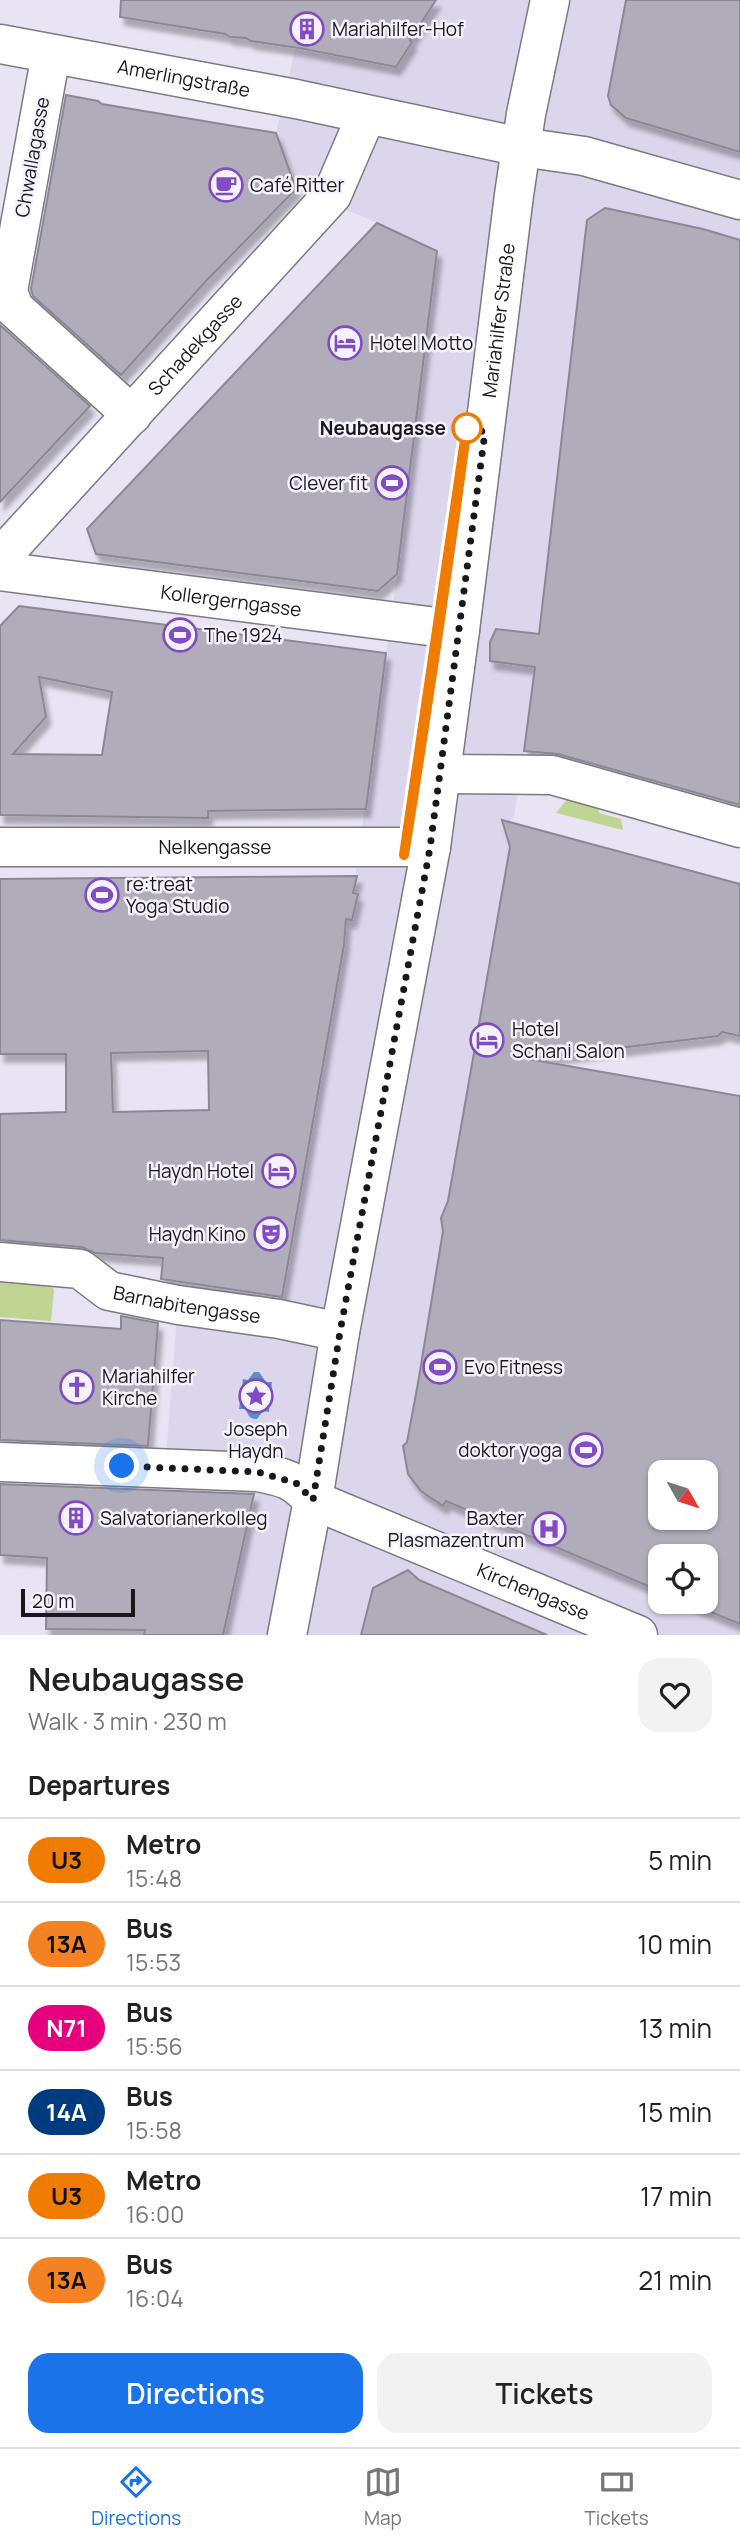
<!DOCTYPE html>
<html lang="en">
<head>
<meta charset="utf-8">
<style>
	:root { --surface:#fff; --page:#f2f2f2; --text:#222; --muted:#767676; --line:#e0e0e0; --accent:#1a73e8 }
	body { margin:0; font-family:Manrope,sans-serif; background:var(--page); color:var(--text); height:100vh; display:flex; flex-direction:column; font-size:26px; white-space:nowrap }
	* { box-sizing:border-box; margin:0 }
	p { font-size:23px; color:var(--muted) }
	.icon { flex:none; width:38px; height:38px; fill:none; stroke:currentColor; stroke-width:2; stroke-linecap:round; stroke-linejoin:round }
	.map { position:relative; height:1635px; overflow:hidden }
	.side { display:flex; flex-direction:column; background:var(--surface); flex:1 }
	.side>* { flex:none }
	.badge { padding:0 14px; border-radius:23px; font-size:24px; line-height:46px }
	.needle { width:46px; rotate:129deg }
	.tools { position:absolute; left:648px; top:1460px; display:grid; gap:14px }
	.tools a { display:grid; place-items:center; width:70px; height:70px; border-radius:14px; background:var(--surface); box-shadow:0 2px 5px #0004; font-size:35px }
	.scale { position:absolute; left:21px; bottom:18px; width:114px; box-sizing:border-box; padding-left:7px; border:4px solid #18171b; border-top:0; font-size:19px; line-height:24px; white-space:nowrap; color:#18171b; -webkit-text-stroke:5px #f5f2fe; paint-order:stroke }
	.you { position:absolute; width:35px; height:35px; margin:-18px; border:5px solid #fff; border-radius:50%; background:#1a73e8; box-shadow:0 0 0 10px #1a73e833 }
	.map>.badge { position:absolute; translate:-50% -50%; box-shadow:0 0 0 4px #fff }
	h2 { padding:0 28px; font-size:26px; line-height:63px }
	.round { display:grid; place-items:center; flex:none; width:74px; height:74px; border-radius:21px; background:var(--page) }
	.headline { display:flex; align-items:center; justify-content:space-between; height:119px; padding:0 28px }
	h1 { font-size:33px; font-weight:600; line-height:52px }
	.action { display:flex; gap:14px; margin-top:auto; padding:14px 28px }
	.action a { flex:1; height:80px; border-radius:21px; background:var(--accent); color:#fff; font-size:28px; font-weight:600; line-height:80px; text-align:center }
	.action a+a { background:var(--page); color:var(--text) }
	ul { padding:0; list-style:none }
	li { display:flex; align-items:center; gap:21px; height:84px; padding:0 28px; border-top:2px solid var(--line) }
	li div { flex:1 }
	li b { display:block; font-size:26px }
	li em { font-style:normal }
	li .badge { min-width:77px; font-weight:700; text-align:center }
	.dock { display:flex; justify-content:space-around; align-items:center; height:98px; border-top:2px solid var(--line); background:var(--surface); font-size:19px; color:var(--muted) }
	.dock a { display:grid; justify-items:center; gap:4px }
	.dock .active { color:var(--accent) }
	.map>svg:first-child { display:block }
	.built { fill:#dcd6ec }
	.green { fill:#c0d493 }
	.water { fill:#5692c3 }
	.building { fill:#b0acba; stroke:#8b8895; stroke-width:2; fill-rule:evenodd; filter:url(#shadow) }
	.lines { fill:none; stroke-linecap:round; stroke-linejoin:round }
	.street-casing { stroke:#7c7885; stroke-width:41 }
	.street { stroke:#fff; stroke-width:38 }
	.line-casing { stroke:#fff; stroke-width:16 }
	.line { stroke:#ef7c00; stroke-width:10 }
	.walk { stroke:#18171b; stroke-width:7; stroke-dasharray:0 12.6 }
	.stop-dot { fill:#fff; stroke:#ef7c00; stroke-width:3.5 }
	.labels { text-anchor:middle; dominant-baseline:central; stroke-width:5; stroke-linejoin:round; paint-order:stroke }
	.poi-label { font-size:19px; fill:#18171b; stroke:#f5f2fe; text-anchor:start }
	.street-label { font-size:19px; fill:#18171b; stroke:#f5f2fe }
	.stop-label { font-size:19px; font-weight:bold; fill:#18171b; stroke:#f5f2fe; text-anchor:end }
</style>
</head>
<body>
<div class="map">
<svg width="740" height="1635" viewBox="0 0 740 1635">
	<defs>
		<filter id="shadow"><feDropShadow dx="4.5" dy="8" stdDeviation="2" flood-color="#0004"/></filter>
	</defs>
	<rect width="100%" height="100%" fill="#e8e4f3"/>
	<path class="built" d="M436,0H626L608,96L611,105L626,118L740,152V240L699,228L605,208L587,220L524,751L514,817L504,827L506,835L511,839L448,1201L441,1218L443,1231L418,1383L407,1442L403,1446L408,1474L421,1491L443,1505L449,1503L660,1591V1601H684L740,1624V1635H223L257,1473L165,1468L178,1305L279,1318L345,939L346,919L352,920L357,894L353,893L397,574L432,249L380,224L296,189L276,133L295,49L396,67L412,43L410,40Z"/>
	<path class="green" d="M572,793L596,800L599,813L621,819L623,830L556,813Z
		M0,1275L52,1286L54,1290L51,1321L0,1317Z"/>
	<path class="water" d="M254,1372H259L266,1382H272L269,1412L263,1411L257,1419C250,1419 248,1416 246,1409H239L243,1379L248,1380Z"/>
	<path class="building" d="M121,0H436L410,40L412,42L396,67L299,48L251,41L246,38L230,37L225,34L120,17Z
		M626,0H740V152L626,118L611,105L608,96Z
		M66,95L98,101L102,104L276,133L296,189L207,280L121,375L33,296L31,289Z
		M605,208L703,229L740,240V805L558,754L524,751L535,667L490,661V642L496,629L539,634L587,220Z
		M377,223L437,251L397,574L378,591L96,554L87,529Z
		M0,325L90,406L0,502Z
		M19,606L386,653L366,809L208,811V818L0,815V626ZM39,677L112,692L102,755L13,754L46,717Z
		M502,820L740,884V1036L722,1032L718,1036L528,1059L740,1096V1624L684,1601H705V1556H660V1591L446,1501L443,1506L421,1491L408,1474L403,1446L407,1442L418,1383L443,1231L441,1218L448,1201L510,847ZM660,1472H705V1517H660Z
		M357,876L353,893L358,894L352,920L346,919L344,945L282,1297L161,1279L163,1258L95,1253L82,1247L0,1240V1114L66,1112V1054H0V879ZM208,1051L209,1110L113,1112L111,1053Z
		M121,1316L158,1323L148,1446L0,1440V1320L121,1329Z
		M0,1484L254,1494L223,1635H144L145,1630L46,1629L47,1558L0,1555Z
		M408,1570L419,1580L547,1635H361L373,1588Z"/>
	<g class="lines">
		<defs>
			<g id="street">
				<path id="s1" d="M0,44L296,99L521,147L584,156L740,200"/>
				<path d="M51,54L8,291L14,308L132,415"/>
				<path id="s2" d="M0,558L332,195L366,116"/>
				<path id="s3" d="M0,571L460,630"/>
				<path d="M442,774L552,775L740,828"/>
				<path id="s4" d="M0,847H431"/>
				<path id="s5" d="M0,1262L80,1269L109,1291L178,1305L279,1319L340,1332"/>
				<path id="s6" d="M0,1462L258,1472C287,1478 292,1479 313,1500L638,1635"/>
				<path id="s7" d="M287,1635L313,1500L340,1332L431,847L460,630L514,195L526,114L550,0"/>
			</g>
		</defs>
		<use href="#street" class="street-casing"/>
		<use href="#street" class="street"/>
	</g>
	<g class="lines">
		<defs>
			<path id="line" d="M467,426C448,569 427,712 404,855Z"/>
		</defs>
		<use href="#line" class="line-casing"/>
		<use href="#line" class="line"/>
		<path class="walk" d="M122,1466L258,1472L296,1483L313,1500L340,1332L430,848L485,432L467,428"/>
	</g>
	<defs>
		<symbol id="building-ring" viewBox="-11 -11 22 22"><circle r="9.5" fill="#f5f2fe" stroke="#814bc2" stroke-width="1.5"/><path d="M-4-6H4V6H1V3H-1V6H-4ZM-2.5-4.3h1.7v1.8h-1.7ZM.8-4.3h1.7v1.8H.8ZM-2.5-1h1.7V.8h-1.7ZM.8-1h1.7V.8H.8Z" fill="#814bc2"/></symbol>
		<symbol id="cafe-ring" viewBox="-11 -11 22 22"><circle r="9.5" fill="#f5f2fe" stroke="#814bc2" stroke-width="1.5"/><path d="M-5.5-4.5H6V0H3Q3 3.5 0 3.5H-2.5Q-5.5 3.5-5.5 0ZM3-3.2v2h1.7v-2ZM-6 4.5H4V6H-6Z" fill="#814bc2"/></symbol>
		<symbol id="hotel-ring" viewBox="-11 -11 22 22"><circle r="9.5" fill="#f5f2fe" stroke="#814bc2" stroke-width="1.5"/><path d="M-6-4.5h1.5V1H6V5H4.5V3h-9V5H-6ZM-4 0a1.8 1.8 0 1 1 3.6 0ZM.5 0V-2.5h3Q6-2.5 6 0Z" fill="#814bc2"/></symbol>
		<symbol id="stadium-ring" viewBox="-11 -11 22 22"><circle r="9.5" fill="#f5f2fe" stroke="#814bc2" stroke-width="1.5"/><path d="M0-5a6.5 5 0 1 0 0 10a6.5 5 0 1 0 0-10ZM-3.5-1.8h7v3.6h-7Z" fill="#814bc2"/></symbol>
		<symbol id="theatre-ring" viewBox="-11 -11 22 22"><circle r="9.5" fill="#f5f2fe" stroke="#814bc2" stroke-width="1.5"/><path d="M-5-5.5Q0-4 5-5.5V0Q5 5 0 6Q-5 5-5 0ZM-3.3-2.5H-1v1.5H-3.3ZM1-2.5H3.3v1.5H1ZM-2.8 1Q0 5.5 2.8 1Z" fill="#814bc2"/></symbol>
		<symbol id="church-ring" viewBox="-11 -11 22 22"><circle r="9.5" fill="#f5f2fe" stroke="#814bc2" stroke-width="1.5"/><path d="M-1.2-6h2.4v3.5h3.3v2.4h-3.3V6h-2.4V-.1h-3.3v-2.4h3.3Z" fill="#814bc2"/></symbol>
		<symbol id="sight-ring" viewBox="-11 -11 22 22"><circle r="9.5" fill="#f5f2fe" stroke="#814bc2" stroke-width="1.5"/><path d="M0-6L1.8-2.2L6-1.7L2.9 1.2L3.7 5.4L0 3.3L-3.7 5.4L-2.9 1.2L-6-1.7L-1.8-2.2Z" fill="#814bc2"/></symbol>
		<symbol id="hospital-ring" viewBox="-11 -11 22 22"><circle r="9.5" fill="#f5f2fe" stroke="#814bc2" stroke-width="1.5"/><path d="M-5-5h3v3.5h4V-5h3V5h-3V1.5h-4V5h-3Z" fill="#814bc2"/></symbol>
	</defs>
	<g fill-rule="evenodd">
		<use href="#building-ring" x="288" y="10" width="38" height="38"/>
		<use href="#cafe-ring" x="207" y="166" width="38" height="38"/>
		<use href="#hotel-ring" x="326" y="324" width="38" height="38"/>
		<use href="#stadium-ring" x="373" y="464" width="38" height="38"/>
		<use href="#stadium-ring" x="161" y="616" width="38" height="38"/>
		<use href="#stadium-ring" x="83" y="876" width="38" height="38"/>
		<use href="#hotel-ring" x="468" y="1021" width="38" height="38"/>
		<use href="#hotel-ring" x="260" y="1152" width="38" height="38"/>
		<use href="#theatre-ring" x="252" y="1215" width="38" height="38"/>
		<use href="#stadium-ring" x="421" y="1348" width="38" height="38"/>
		<use href="#church-ring" x="58" y="1368" width="38" height="38"/>
		<use href="#sight-ring" x="237" y="1377" width="38" height="38"/>
		<use href="#stadium-ring" x="567" y="1431" width="38" height="38"/>
		<use href="#building-ring" x="57" y="1499" width="38" height="38"/>
		<use href="#hospital-ring" x="530" y="1510" width="38" height="38"/>
	</g>
	<circle class="stop-dot" cx="467" cy="428" r="14"/>
	<g class="labels">
		<g class="poi-label">
			<text x="332" y="29">Mariahilfer-Hof</text>
			<text x="250" y="185">Café Ritter</text>
			<text x="370" y="343">Hotel Motto</text>
			<text x="368" y="483" text-anchor="end">Clever fit</text>
			<text x="204" y="635">The 1924</text>
			<text x="126" y="884">re:treat<tspan x="126" dy="22">Yoga Studio</tspan></text>
			<text x="512" y="1029">Hotel<tspan x="512" dy="22">Schani Salon</tspan></text>
			<text x="254" y="1171" text-anchor="end">Haydn Hotel</text>
			<text x="246" y="1234" text-anchor="end">Haydn Kino</text>
			<text x="464" y="1367">Evo Fitness</text>
			<text x="102" y="1376">Mariahilfer<tspan x="102" dy="22">Kirche</tspan></text>
			<text x="256" y="1429" text-anchor="middle">Joseph<tspan x="256" dy="22">Haydn</tspan></text>
			<text x="562" y="1450" text-anchor="end">doktor yoga</text>
			<text x="100" y="1518">Salvatorianerkolleg</text>
			<text x="524" y="1518" text-anchor="end">Baxter<tspan x="524" dy="22">Plasmazentrum</tspan></text>
		</g>
		<g class="street-label">
			<text stroke="none"><textPath href="#s1" startOffset="187">Amerlingstraße</textPath></text>
			<text transform="translate(32 157) rotate(-80)">Chwallagasse</text>
			<text stroke="none"><textPath href="#s7" startOffset="1332">Mariahilfer Straße</textPath></text>
			<text stroke="none"><textPath href="#s2" startOffset="289">Schadekgasse</textPath></text>
			<text stroke="none"><textPath href="#s3" startOffset="233">Kollergerngasse</textPath></text>
			<text stroke="none"><textPath href="#s4" startOffset="215">Nelkengasse</textPath></text>
			<text stroke="none"><textPath href="#s5" startOffset="196">Barnabitengasse</textPath></text>
			<text stroke="none"><textPath href="#s6" startOffset="560">Kirchengasse</textPath></text>
		</g>
		<g class="stop-label">
			<text x="446" y="428">Neubaugasse</text>
		</g>
	</g>
</svg>
<div class="tools">
<a><svg class="needle" viewBox="-14 -14 28 28"><path d="M0-13l5 13h-10z" fill="#e53935"/><path d="M0 13l5-13h-10z" fill="#767676"/></svg></a>
<a><svg class="icon" aria-label="locate" viewBox="0 0 24 24"><circle cx="12" cy="12" r="6"/><path d="M12 2v4M12 18v4M2 12h4M18 12h4"/></svg></a>
</div>
<div class="scale">20 m</div>
<div class="you" style="left:122px;top:1466px"></div>
</div>
<section class="side">
<div class="headline"><div><h1>Neubaugasse</h1><p>Walk · 3 min · 230 m</p></div><a class="round"><svg class="icon" aria-label="heart" viewBox="0 0 24 24"><path d="M12 20l-8-8c-3-5 5-10 8-4 3-6 11-1 8 4z"/></svg></a></div>
<h2>Departures</h2>
<ul>
<li><span class="badge" style="background:#ef7c00;color:#111">U3</span><div><b>Metro</b><p>15:48</p></div><em>5 min</em></li>
<li><span class="badge" style="background:#f58220;color:#111">13A</span><div><b>Bus</b><p>15:53</p></div><em>10 min</em></li>
<li><span class="badge" style="background:#e6007e;color:#fff">N71</span><div><b>Bus</b><p>15:56</p></div><em>13 min</em></li>
<li><span class="badge" style="background:#003b80;color:#fff">14A</span><div><b>Bus</b><p>15:58</p></div><em>15 min</em></li>
<li><span class="badge" style="background:#ef7c00;color:#111">U3</span><div><b>Metro</b><p>16:00</p></div><em>17 min</em></li>
<li><span class="badge" style="background:#f58220;color:#111">13A</span><div><b>Bus</b><p>16:04</p></div><em>21 min</em></li>
</ul>
<div class="action"><a>Directions</a><a>Tickets</a></div>
</section>
<nav class="dock">
<a class="active"><svg class="icon" aria-label="directions" viewBox="0 0 24 24"><path d="M12 3l9 9-9 9-9-9zM9 14v-3h6M13 9l2 2-2 2"/></svg>Directions</a>
<a><svg class="icon" aria-label="map" viewBox="0 0 24 24"><path d="M3 6l6-2 6 2 6-2v14l-6 2-6-2-6 2zM9 4v14M15 6v14"/></svg>Map</a>
<a><svg class="icon" aria-label="tickets" viewBox="0 0 24 24"><path d="M3 7h18v10H3zM15 7v10"/></svg>Tickets</a>
</nav>
</body>
</html>
